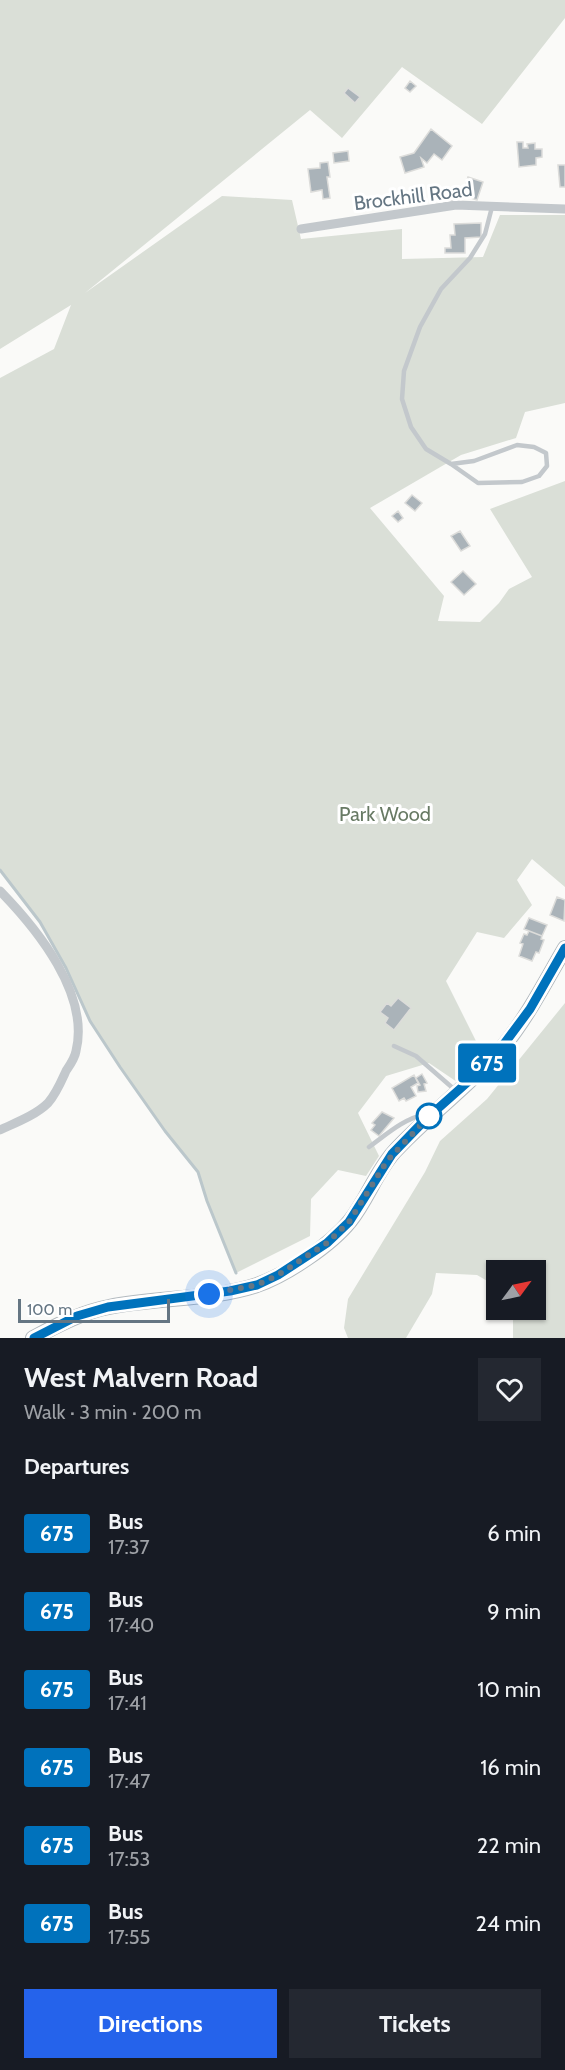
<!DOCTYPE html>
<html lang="en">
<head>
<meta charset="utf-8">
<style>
	:root { --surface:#171b24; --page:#242831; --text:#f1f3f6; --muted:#9ea1a6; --accent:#2563eb }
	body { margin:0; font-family:Cabin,sans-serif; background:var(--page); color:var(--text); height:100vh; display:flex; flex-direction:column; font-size:22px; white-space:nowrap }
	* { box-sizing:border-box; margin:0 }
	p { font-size:20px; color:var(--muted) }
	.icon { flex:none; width:33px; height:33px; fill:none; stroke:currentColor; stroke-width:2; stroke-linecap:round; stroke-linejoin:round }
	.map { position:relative; height:1338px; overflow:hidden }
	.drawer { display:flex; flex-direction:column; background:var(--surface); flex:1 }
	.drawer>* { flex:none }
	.badge { padding:0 12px; border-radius:4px; font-size:21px; line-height:39px }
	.needle { width:39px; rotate:57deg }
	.buttons { position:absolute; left:486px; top:1260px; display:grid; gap:12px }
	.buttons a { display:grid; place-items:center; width:60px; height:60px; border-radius:0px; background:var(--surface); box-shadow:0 2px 4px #0004; font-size:30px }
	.scale { position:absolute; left:18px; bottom:15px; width:152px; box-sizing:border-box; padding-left:6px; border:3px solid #657683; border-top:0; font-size:16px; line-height:21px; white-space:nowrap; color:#657683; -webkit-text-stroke:4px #fff; paint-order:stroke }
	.you { position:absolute; width:30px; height:30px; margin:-15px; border:4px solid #fff; border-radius:50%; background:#1a73e8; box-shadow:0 0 0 9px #1a73e833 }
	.map>.badge { position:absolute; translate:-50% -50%; box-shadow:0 0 0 3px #fff }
	h2 { padding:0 24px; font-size:22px; line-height:54px }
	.round { display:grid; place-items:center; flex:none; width:63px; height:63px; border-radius:0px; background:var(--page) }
	.head { display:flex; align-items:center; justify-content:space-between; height:102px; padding:0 24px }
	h1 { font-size:28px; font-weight:800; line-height:45px }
	.action { display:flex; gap:12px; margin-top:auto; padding:12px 24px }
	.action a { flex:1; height:69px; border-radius:0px; background:var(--accent); color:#fff; font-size:24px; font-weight:800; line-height:69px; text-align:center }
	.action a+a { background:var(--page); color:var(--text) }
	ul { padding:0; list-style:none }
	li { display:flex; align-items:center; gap:18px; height:78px; padding:0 24px }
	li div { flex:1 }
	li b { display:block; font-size:22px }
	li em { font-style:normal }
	li .badge { min-width:66px; font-weight:700; text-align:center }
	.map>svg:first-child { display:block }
	.green { fill:#dadfd7 }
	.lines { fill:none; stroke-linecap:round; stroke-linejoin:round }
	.stream { stroke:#bbc7cb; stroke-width:3 }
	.building { fill:#aab3b9; stroke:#dcdcda; stroke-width:1.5 }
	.secondary-casing { stroke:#b3babf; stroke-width:16 }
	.service { stroke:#c3c8cc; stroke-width:4.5 }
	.minor { stroke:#c3c8cc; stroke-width:9 }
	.secondary { stroke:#fff; stroke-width:14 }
	.line-casing { stroke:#fff; stroke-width:14 }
	.line { stroke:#0072bc; stroke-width:9 }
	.walk { stroke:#657683; stroke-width:6; stroke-dasharray:0 10.8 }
	.stop-dot { fill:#fff; stroke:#0072bc; stroke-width:3 }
	.labels { text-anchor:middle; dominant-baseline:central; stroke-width:6; stroke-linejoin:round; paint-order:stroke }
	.street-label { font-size:20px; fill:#657683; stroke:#fff }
	.park-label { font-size:20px; fill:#687a64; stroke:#fff }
</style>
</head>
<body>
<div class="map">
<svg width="565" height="1338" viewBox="0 0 565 1338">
	<rect width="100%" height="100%" fill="#fafaf8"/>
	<path class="green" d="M0,0H565V18L482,124L402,67L342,138L310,110L85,293L222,196L292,200L301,239L402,229V259L483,257L500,215H565V403L525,412L516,438L461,455L370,508L444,596L438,621L480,622L499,603L509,589L532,577L490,509L565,481V887L532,859L517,880L532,905L504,938L477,932L446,981L483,1055L457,1082L429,1063L386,1076L358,1113L379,1156L366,1176L338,1170L311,1199L310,1236L236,1273L207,1201L198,1172L165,1131L120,1067L90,1021L66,968L40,922L0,870V378L54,349L71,305L0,349Z
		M565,1003V1338H513V1310H536V1270H496V1286L477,1275L436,1273L432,1294L406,1338H348L344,1328L348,1299L425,1172L440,1141L487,1099Z"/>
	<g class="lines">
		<path class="stream" d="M0,870L40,922L66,968L90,1021L120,1067L165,1131L198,1172L207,1201L236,1273"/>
	</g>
	<path class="building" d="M410,81L416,86L410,92L405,88Z
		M348,88L360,97L355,103L344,93Z
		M431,129L452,146L442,160L434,154L427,163L421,158L424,167L405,173L400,157L414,153Z
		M517,142H523V148H528L527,144L535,143V149H542V157L536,158V165L519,167Z
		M348,151L349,161L334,163L333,153Z
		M328,162L330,177H327L330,198L323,199L322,190L311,192L308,169L320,168V163Z
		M558,165H565V187H560Z
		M468,177L483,182L477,200L462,195Z
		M452,191L453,200L448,201L446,192Z
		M481,223V237L465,238V253H445V248H451L450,235H455L454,224Z
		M412,495L422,503L415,511L405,503Z
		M398,511L403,518L398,522L392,516Z
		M460,531L470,546L461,551L451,536Z
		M463,571L476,584L464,595L451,582Z
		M557,897L565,900L564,921L550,915Z
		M529,918L547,925L542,936L524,929Z
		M529,931L542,936L541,939L544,940L539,953L536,952L532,961L519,956L523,944L520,943L524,934L527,935Z
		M398,998L411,1008L394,1030L385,1023L388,1018L380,1012L387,1003L391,1006Z
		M422,1074L427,1083L424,1084L426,1091L418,1092L417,1086L420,1085L416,1078Z
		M414,1075L418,1083L411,1087L416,1096L406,1101L404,1098L399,1101L392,1088Z
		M382,1112L394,1118L379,1136L371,1130L375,1125L372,1123Z"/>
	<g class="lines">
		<defs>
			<path id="secondary" d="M33,1338C58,1325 82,1312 109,1307C155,1297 213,1300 257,1285C286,1275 331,1245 350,1221C367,1200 376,1172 394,1152C428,1115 469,1086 502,1048C527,1018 545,982 565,948"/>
		</defs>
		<use href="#secondary" class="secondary-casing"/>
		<path class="service" d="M451,464L478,483L522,482L539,476L547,466L546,453L534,447L517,445L474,461L451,464L426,449L411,427L402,399L404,371L420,327L441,289L470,258L485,234L492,207
			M394,1046L416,1056L455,1090
			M369,1147C387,1134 403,1119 426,1114"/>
		<path class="minor" d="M301,229L456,205L565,209
			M0,891C37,929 90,994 76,1051C75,1058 70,1065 66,1071C61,1082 56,1094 48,1103C36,1115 15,1123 0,1130"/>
		<use href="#secondary" class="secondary"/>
	</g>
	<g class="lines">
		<defs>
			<path id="line" d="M34,1338L77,1316L108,1307L230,1291L257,1285L278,1275L327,1243L349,1222L392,1154L425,1120L470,1080L501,1048L530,1009L565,948"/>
		</defs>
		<use href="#line" class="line-casing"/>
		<use href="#line" class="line"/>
		<path class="walk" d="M209,1294L257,1285L278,1275L327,1243L349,1222L387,1161L432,1113L429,1116"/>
	</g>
	<circle class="stop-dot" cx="429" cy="1116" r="12"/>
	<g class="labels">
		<g class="street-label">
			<text transform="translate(413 196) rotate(-7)">Brockhill Road</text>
		</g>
		<g class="park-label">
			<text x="385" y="814">Park Wood</text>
		</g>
	</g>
</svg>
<div class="buttons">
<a><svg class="needle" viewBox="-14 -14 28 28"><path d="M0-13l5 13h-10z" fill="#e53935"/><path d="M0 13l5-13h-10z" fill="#9ea1a6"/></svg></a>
</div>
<div class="scale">100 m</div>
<div class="you" style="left:209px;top:1294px"></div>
<b class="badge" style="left:487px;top:1063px;background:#0072bc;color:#fff">675</b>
</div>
<section class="drawer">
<div class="head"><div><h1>West Malvern Road</h1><p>Walk · 3 min · 200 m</p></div><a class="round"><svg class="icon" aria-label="heart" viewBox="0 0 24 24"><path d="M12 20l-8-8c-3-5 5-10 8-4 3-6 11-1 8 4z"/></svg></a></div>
<h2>Departures</h2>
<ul>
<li><span class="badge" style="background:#0072bc;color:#fff">675</span><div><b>Bus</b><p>17:37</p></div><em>6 min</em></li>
<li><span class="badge" style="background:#0072bc;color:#fff">675</span><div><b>Bus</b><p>17:40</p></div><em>9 min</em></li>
<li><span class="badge" style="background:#0072bc;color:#fff">675</span><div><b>Bus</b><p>17:41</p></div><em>10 min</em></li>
<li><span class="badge" style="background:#0072bc;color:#fff">675</span><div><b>Bus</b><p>17:47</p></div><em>16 min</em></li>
<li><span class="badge" style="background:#0072bc;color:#fff">675</span><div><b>Bus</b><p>17:53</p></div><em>22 min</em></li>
<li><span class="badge" style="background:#0072bc;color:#fff">675</span><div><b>Bus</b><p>17:55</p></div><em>24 min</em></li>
</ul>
<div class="action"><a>Directions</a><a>Tickets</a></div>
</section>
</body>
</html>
